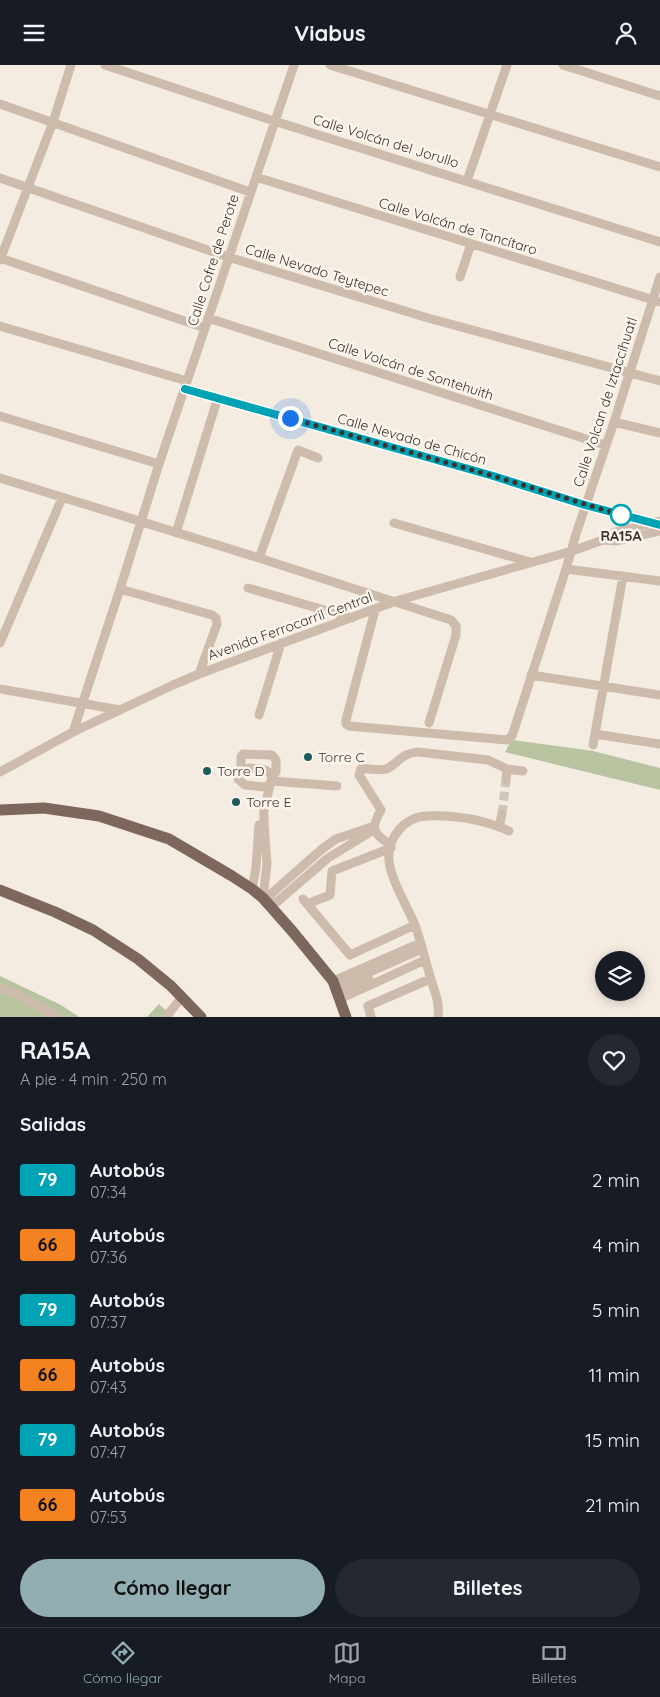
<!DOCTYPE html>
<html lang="es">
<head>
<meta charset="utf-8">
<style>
	:root { --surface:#171b24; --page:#242831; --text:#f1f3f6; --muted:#9ea1a6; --line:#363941; --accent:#92aeb2 }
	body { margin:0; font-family:Quicksand,sans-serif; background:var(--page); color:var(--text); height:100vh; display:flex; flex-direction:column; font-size:19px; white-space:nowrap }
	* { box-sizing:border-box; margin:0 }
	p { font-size:16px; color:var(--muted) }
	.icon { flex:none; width:28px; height:28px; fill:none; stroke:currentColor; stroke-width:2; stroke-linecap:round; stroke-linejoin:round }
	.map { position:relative; height:952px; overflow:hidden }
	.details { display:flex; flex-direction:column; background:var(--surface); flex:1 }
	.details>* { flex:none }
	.badge { padding:0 10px; border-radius:4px; font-size:18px; line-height:32px }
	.tools { position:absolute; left:595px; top:886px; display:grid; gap:10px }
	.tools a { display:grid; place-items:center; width:50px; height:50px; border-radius:50%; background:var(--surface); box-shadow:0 2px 12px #0003; font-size:25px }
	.you { position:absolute; width:25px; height:25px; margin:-12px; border:4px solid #fff; border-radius:50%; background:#1a73e8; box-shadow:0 0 0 8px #1a73e833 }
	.map>.badge { position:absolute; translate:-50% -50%; box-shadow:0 0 0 2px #fff }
	h2 { padding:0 20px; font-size:19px; line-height:45px }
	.round { display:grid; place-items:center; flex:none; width:52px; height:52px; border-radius:26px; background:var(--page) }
	.overview { display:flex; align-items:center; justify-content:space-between; height:85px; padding:0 20px }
	h1 { font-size:24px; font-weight:700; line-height:38px }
	.action { display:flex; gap:10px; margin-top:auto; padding:10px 20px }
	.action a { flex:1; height:58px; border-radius:30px; background:var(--accent); color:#111; font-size:20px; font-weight:700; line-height:58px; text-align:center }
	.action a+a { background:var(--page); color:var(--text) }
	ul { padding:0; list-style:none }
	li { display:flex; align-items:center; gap:15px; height:65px; padding:0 20px }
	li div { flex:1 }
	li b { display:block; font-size:19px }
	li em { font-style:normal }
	li .badge { min-width:55px; font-weight:700; text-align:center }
	header { display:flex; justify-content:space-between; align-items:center; height:65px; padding:0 20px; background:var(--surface); font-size:22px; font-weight:700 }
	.tabs { display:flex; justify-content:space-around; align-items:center; height:70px; border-top:1px solid var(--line); background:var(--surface); font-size:14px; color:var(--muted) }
	.tabs a { display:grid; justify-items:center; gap:2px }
	.tabs .on { color:var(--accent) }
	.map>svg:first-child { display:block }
	.green { fill:#b8c4a0 }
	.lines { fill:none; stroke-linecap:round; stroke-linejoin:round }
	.minor-tunnel { stroke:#cfc6bd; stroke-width:9; stroke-dasharray:9 4.5; stroke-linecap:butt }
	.minor { stroke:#cdbbac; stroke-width:9 }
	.major { stroke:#7d675c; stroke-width:11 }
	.line-casing { stroke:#fff; stroke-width:11 }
	.line { stroke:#00a3b4; stroke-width:8 }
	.walk { stroke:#3b302b; stroke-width:5; stroke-dasharray:0 9 }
	.stop-dot { fill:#fff; stroke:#00a3b4; stroke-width:2.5 }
	.poi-dot { fill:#1f5a5e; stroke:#fbf5ee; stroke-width:2 }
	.labels { text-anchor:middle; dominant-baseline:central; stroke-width:5; stroke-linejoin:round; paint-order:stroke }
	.street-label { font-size:14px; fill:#3b302b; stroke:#fbf5ee }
	.stop-label { font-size:14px; font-weight:bold; fill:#3b302b; stroke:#fbf5ee }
	.poi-label { font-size:14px; fill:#3b302b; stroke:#fbf5ee; text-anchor:start }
</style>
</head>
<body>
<header><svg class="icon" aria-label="menu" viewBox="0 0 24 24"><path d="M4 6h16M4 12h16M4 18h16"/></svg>Viabus<svg class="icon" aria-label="person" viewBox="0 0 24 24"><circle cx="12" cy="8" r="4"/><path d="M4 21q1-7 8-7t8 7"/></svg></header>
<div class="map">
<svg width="660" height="952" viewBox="0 0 660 952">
	<rect width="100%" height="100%" fill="#f4ebe1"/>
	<path class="green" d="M513,675L593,686L660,703V725L505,687L511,676Z
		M0,911L61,940L79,952H0Z
		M159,939L173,952H147Z"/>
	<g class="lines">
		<path class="minor-tunnel" d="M502,749L506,715"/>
		<path class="minor" d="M105,0L274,56L660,177
			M330,0L660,102
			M563,0L660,31
			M0,39L250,127
			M256,112L660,237
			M0,113L228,192L428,253L660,316
			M467,116L507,0
			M0,193L205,263
			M0,195L53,57L71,0
			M460,212L471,179
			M208,253L605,380
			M0,261L187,316
			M185,323L489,410L585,440L650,458
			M0,351L159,399
			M614,357L660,368
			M0,413L259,493L451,555L456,561V570L429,658
			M394,458L530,497
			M176,468L218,332
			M603,475L616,476L660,466
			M259,493L298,385L318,393
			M566,504L660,516
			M248,523L352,553
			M120,524L212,550L216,553L217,559L199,609
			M375,545L346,655V659L349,661L507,675L512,671L566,504L576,469L614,357L660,212
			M0,578L62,433
			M531,610L660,630
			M0,624L120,645
			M259,650L281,578
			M73,667L120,524L159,399L294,0
			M595,669L660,679
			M593,680L623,511
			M241,705V692L243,689L272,690L276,695V707L272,711
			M0,707L73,667L173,620L199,609L396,536L572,486L603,475L615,467L660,456
			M506,715L507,704L523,706
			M272,716L337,721
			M499,762L502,749
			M391,780C373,769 370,764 381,745L359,710L361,704C368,703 379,706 386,704C398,699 401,688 418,687L488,695L507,704
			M252,824L256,802L259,760
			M263,833L267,799L264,758V746L272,711C267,702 255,704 245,703L238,709V714L245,720L265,722L269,720
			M303,834L350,890L415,860
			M265,837L272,828L322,784L336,774L374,761
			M307,839L330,830L332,806L391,783
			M271,842L328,793L372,766
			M333,916L420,878
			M336,922L422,884
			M0,923L14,928L58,952
			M338,928L369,914
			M340,934L425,895
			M166,952L182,932
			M371,952L368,941L430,914
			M438,952C440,936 434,926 430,911C425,894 421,877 415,860C407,841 391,815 389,796C387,773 404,752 427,751C454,750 484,755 509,766"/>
		<path class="major" d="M0,745L44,743L99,751L169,774L232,811L252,824L263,833L293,867L333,916L346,952
			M0,825L55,847L93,865L138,894L171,921L201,952"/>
	</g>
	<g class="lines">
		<defs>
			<path id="line" d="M185,324L490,410L585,440L660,460"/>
		</defs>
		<use href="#line" class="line-casing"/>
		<use href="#line" class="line"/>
		<path class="walk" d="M290,353L490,410L621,450"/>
	</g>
	<circle class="stop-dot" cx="621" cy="450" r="10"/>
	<g class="poi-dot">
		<circle cx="308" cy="692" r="5"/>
		<circle cx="207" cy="706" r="5"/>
		<circle cx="236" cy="737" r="5"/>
	</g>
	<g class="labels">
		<g class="street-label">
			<text transform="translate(386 76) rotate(17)">Calle Volcán del Jorullo</text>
			<text transform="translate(458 161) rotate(17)">Calle Volcán de Tancítaro</text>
			<text transform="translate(213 195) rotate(-72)">Calle Cofre de Perote</text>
			<text transform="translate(317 205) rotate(17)">Calle Nevado Teytepec</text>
			<text transform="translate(411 304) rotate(18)">Calle Volcán de Sontehuith</text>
			<text transform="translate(605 337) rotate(-72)">Calle Volcan de Iztaccíhuatl</text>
			<text transform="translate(412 374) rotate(16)">Calle Nevado de Chicón</text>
			<text transform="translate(290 561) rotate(-20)">Avenida Ferrocarril Central</text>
		</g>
		<g class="stop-label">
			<text x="621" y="471">RA15A</text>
		</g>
		<g class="poi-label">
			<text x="318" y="692">Torre C</text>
			<text x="217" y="706">Torre D</text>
			<text x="246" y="737">Torre E</text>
		</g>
	</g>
</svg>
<div class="tools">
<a><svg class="icon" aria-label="layers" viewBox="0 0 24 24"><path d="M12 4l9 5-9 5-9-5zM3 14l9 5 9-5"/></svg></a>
</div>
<div class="you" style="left:290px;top:353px"></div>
</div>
<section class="details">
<div class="overview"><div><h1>RA15A</h1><p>A pie · 4 min · 250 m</p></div><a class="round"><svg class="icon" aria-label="heart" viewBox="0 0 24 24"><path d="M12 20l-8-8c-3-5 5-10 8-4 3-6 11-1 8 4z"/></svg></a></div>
<h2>Salidas</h2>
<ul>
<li><span class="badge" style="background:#00a3b4;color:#fff">79</span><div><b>Autobús</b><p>07:34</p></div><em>2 min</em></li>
<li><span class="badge" style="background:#f58220;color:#111">66</span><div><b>Autobús</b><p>07:36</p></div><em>4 min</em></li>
<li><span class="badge" style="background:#00a3b4;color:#fff">79</span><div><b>Autobús</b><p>07:37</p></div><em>5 min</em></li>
<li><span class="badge" style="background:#f58220;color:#111">66</span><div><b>Autobús</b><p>07:43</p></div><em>11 min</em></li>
<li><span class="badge" style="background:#00a3b4;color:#fff">79</span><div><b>Autobús</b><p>07:47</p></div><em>15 min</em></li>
<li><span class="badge" style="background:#f58220;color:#111">66</span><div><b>Autobús</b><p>07:53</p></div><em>21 min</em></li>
</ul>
<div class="action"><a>Cómo llegar</a><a>Billetes</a></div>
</section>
<nav class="tabs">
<a class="on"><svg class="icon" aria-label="directions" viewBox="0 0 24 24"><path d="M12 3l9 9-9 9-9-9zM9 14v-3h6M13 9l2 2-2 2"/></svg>Cómo llegar</a>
<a><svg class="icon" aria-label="map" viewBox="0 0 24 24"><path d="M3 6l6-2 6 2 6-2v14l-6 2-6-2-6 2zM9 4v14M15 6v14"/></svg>Mapa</a>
<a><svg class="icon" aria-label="tickets" viewBox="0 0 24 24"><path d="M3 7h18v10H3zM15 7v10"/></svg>Billetes</a>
</nav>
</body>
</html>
